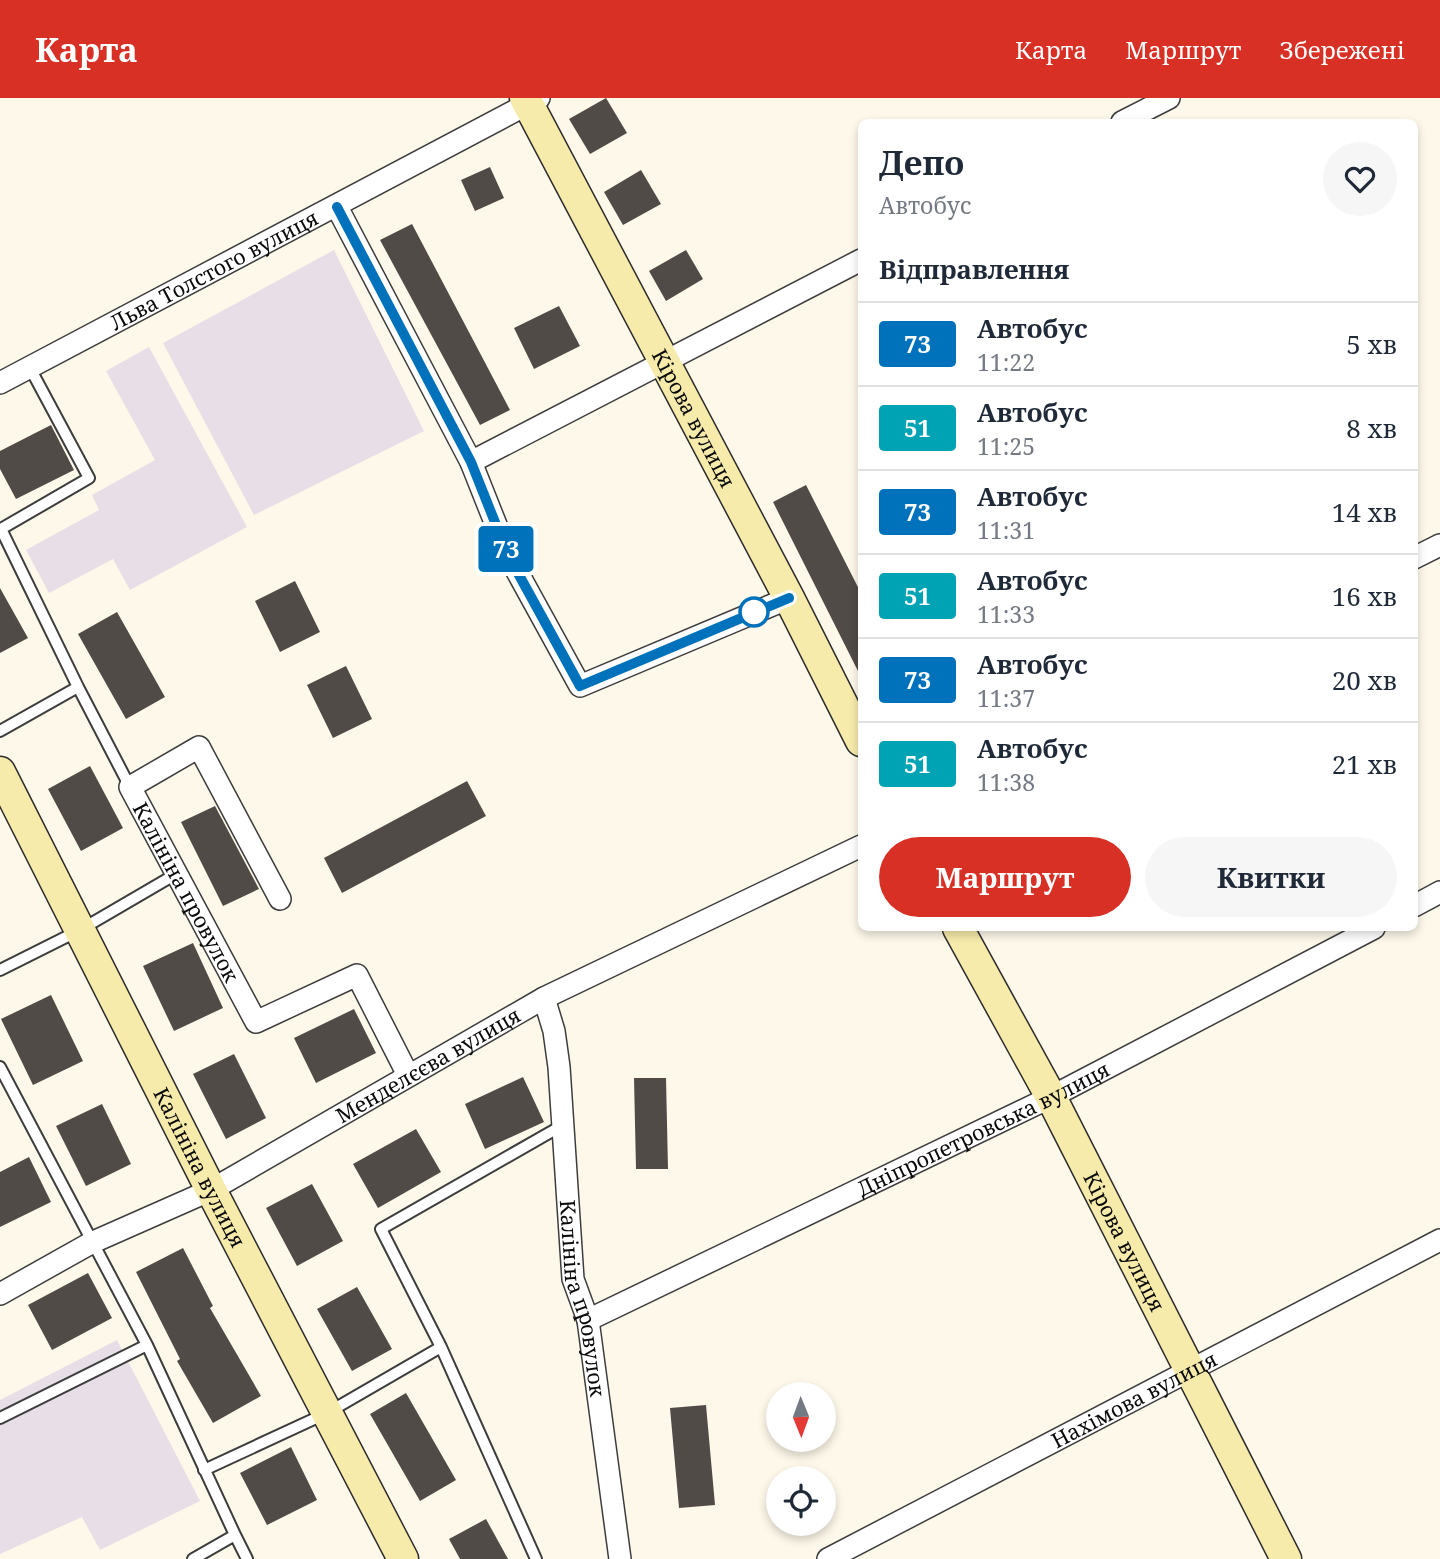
<!DOCTYPE html>
<html lang="uk">
<head>
<meta charset="utf-8">
<style>
	:root { --surface:#fff; --page:#f6f6f7; --text:#1f2937; --muted:#747a83; --line:#e0e1e3; --accent:#d93025 }
	body { margin:0; font-family:"Noto Serif",serif; background:var(--page); color:var(--text); height:100vh; display:flex; flex-direction:column; font-size:26px; white-space:nowrap }
	* { box-sizing:border-box; margin:0 }
	p { font-size:23px; color:var(--muted) }
	.icon { flex:none; width:38px; height:38px; fill:none; stroke:currentColor; stroke-width:2; stroke-linecap:round; stroke-linejoin:round }
	.map { position:relative; flex:1; overflow:hidden }
	.sheet { position:absolute; left:858px; top:21px; width:560px; height:812px; display:flex; flex-direction:column; background:var(--surface); border-radius:10px; box-shadow:0 4px 10px #0003 }
	.sheet>* { flex:none }
	.badge { padding:0 14px; border-radius:5px; font-size:24px; line-height:46px }
	.needle { width:46px; rotate:179deg }
	.fabs { position:absolute; left:766px; top:1284px; display:grid; gap:14px }
	.fabs a { display:grid; place-items:center; width:70px; height:70px; border-radius:50%; background:var(--surface); box-shadow:0 4px 10px #0003; font-size:35px }
	.map>.badge { position:absolute; translate:-50% -50%; box-shadow:0 0 0 4px #fff }
	h2 { padding:0 21px; font-size:26px; line-height:63px }
	.round { display:grid; place-items:center; flex:none; width:74px; height:74px; border-radius:37px; background:var(--page) }
	.overview { display:flex; align-items:center; justify-content:space-between; height:119px; padding:0 21px }
	h1 { font-size:33px; font-weight:700; line-height:52px }
	.action { display:flex; gap:14px; margin-top:auto; padding:14px 21px }
	.action a { flex:1; height:80px; border-radius:42px; background:var(--accent); color:#fff; font-size:28px; font-weight:700; line-height:80px; text-align:center }
	.action a+a { background:var(--page); color:var(--text) }
	ul { padding:0; list-style:none }
	li { display:flex; align-items:center; gap:21px; height:84px; padding:0 21px; border-top:2px solid var(--line) }
	li div { flex:1 }
	li b { display:block; font-size:26px }
	li em { font-style:normal }
	li .badge { min-width:77px; font-weight:700; text-align:center }
	header { display:flex; align-items:center; gap:42px; box-sizing:border-box; height:98px; padding:0 35px; background:var(--accent); color:#fff }
	header strong { font-size:33px }
	nav { display:flex; gap:38px; margin-inline-start:auto; font-size:24px }
	.map>svg:first-child { display:block }
	.industrial { fill:#e7dee8 }
	.building { fill:#514b48 }
	.lines { fill:none; stroke-linecap:round; stroke-linejoin:round }
	.lane-casing { stroke:#3d3d3d; stroke-width:14 }
	.street-casing { stroke:#3d3d3d; stroke-width:24 }
	.secondary-casing { stroke:#2c2c2c; stroke-width:33 }
	.lane { stroke:#fff; stroke-width:10 }
	.street { stroke:#fff; stroke-width:21 }
	.secondary { stroke:#f6ebab; stroke-width:30 }
	.line-casing { stroke:#fff; stroke-width:16 }
	.line { stroke:#0072bc; stroke-width:10 }
	.stop-dot { fill:#fff; stroke:#0072bc; stroke-width:3.5 }
	.labels { text-anchor:middle; dominant-baseline:central; stroke-width:7; stroke-linejoin:round; paint-order:stroke }
	.street-label { font-size:21px; fill:#0a0a0a; stroke:#fff }
</style>
</head>
<body>
<header>
<strong>Карта</strong>
<nav><a>Карта</a><a>Маршрут</a><a>Збережені</a></nav>
</header>
<div class="map">
<svg width="1440" height="1461" viewBox="0 0 1440 1461">
	<rect width="100%" height="100%" fill="#fdf8e9"/>
	<path class="industrial" d="M334,152L424,333L254,417L163,245Z
		M149,249L247,429L130,492L113,461L49,495L26,452L99,412L92,397L155,362L106,273Z
		M117,1242L200,1403L100,1452L82,1419L0,1456V1302Z"/>
	<path class="building" d="M606,0L627,35L590,56L569,21Z
		M490,69L504,100L475,113L461,82Z
		M641,72L661,106L623,127L604,94Z
		M412,126L510,312L480,327L380,142Z
		M686,152L703,181L666,203L649,173Z
		M559,208L580,248L534,271L514,230Z
		M51,327L74,372L16,401L0,371V353Z
		M806,387L861,495V579L773,404Z
		M295,483L320,534L280,554L255,503Z
		M0,490L28,540L0,555Z
		M117,514L165,599L126,621L78,536Z
		M346,568L372,621L333,640L307,587Z
		M90,668L123,730L81,753L48,691Z
		M467,683L486,718L342,795L324,760Z
		M215,708L259,791L223,808L181,724Z
		M193,845L223,910L174,933L143,868Z
		M51,897L83,963L33,987L1,921Z
		M354,911L376,955L316,985L294,940Z
		M234,956L266,1020L226,1041L193,976Z
		M523,979L544,1024L485,1051L465,1006Z
		M634,980H666L668,1071H636Z
		M102,1006L131,1066L86,1088L56,1028Z
		M416,1031L441,1074L378,1110L353,1066Z
		M29,1059L51,1104L0,1129V1074Z
		M312,1086L343,1143L297,1168L266,1110Z
		M183,1150L213,1208L210,1210L261,1298L213,1325L177,1263L180,1261L136,1174Z
		M88,1175L112,1220L52,1252L28,1207Z
		M357,1189L392,1251L352,1273L317,1211Z
		M406,1295L456,1382L420,1403L370,1316Z
		M706,1307L715,1407L679,1410L670,1310Z
		M291,1349L317,1402L267,1427L240,1375Z
		M486,1421L508,1461H460L449,1441Z"/>
	<g class="lines">
		<defs>
			<path id="lane" d="M78,589L130,689
				M0,633L78,589L1,431L89,380L30,270
				M0,872L80,832L176,776
				M0,969L147,1247L235,1437L193,1461
				M0,1320L147,1247
				M204,1372L327,1315L441,1249
				M235,1437L247,1461
				M536,1461L441,1249L381,1131L563,1027"/>
			<g id="street">
				<path d="M1122,24L1169,0"/>
				<path d="M337,109L471,364L508,457L580,588L789,500"/>
				<path id="s1" d="M0,285L539,0"/>
				<path d="M471,364L861,162"/>
				<path d="M1414,460L1440,447"/>
				<path id="s2" d="M280,801L199,649L130,689L256,924L357,877L408,977"/>
				<path d="M1414,808L1440,794"/>
				<path id="s3" d="M544,900L554,933L559,969L573,1181L588,1222L620,1461"/>
				<path id="s4" d="M0,1196L91,1145L211,1092L544,900L861,748"/>
				<path id="s5" d="M588,1222L1051,999L1374,830"/>
				<path id="s6" d="M828,1461L1440,1142"/>
			</g>
			<g id="secondary">
				<path id="s7" d="M525,0L789,500L861,643"/>
				<path id="s8" d="M0,674L211,1092L403,1461"/>
				<path id="s9" d="M958,830L1051,999L1286,1461"/>
			</g>
		</defs>
		<use href="#lane" class="lane-casing"/>
		<use href="#street" class="street-casing"/>
		<use href="#secondary" class="secondary-casing"/>
		<use href="#lane" class="lane"/>
		<use href="#street" class="street"/>
		<use href="#secondary" class="secondary"/>
	</g>
	<g class="lines">
		<defs>
			<path id="line" d="M337,109L471,364L508,457L580,588L789,500"/>
		</defs>
		<use href="#line" class="line-casing"/>
		<use href="#line" class="line"/>
	</g>
	<circle class="stop-dot" cx="754" cy="514" r="14"/>
	<g class="labels">
		<g class="street-label">
			<text stroke="none"><textPath href="#s1" startOffset="242">Льва Толстого вулиця</textPath></text>
			<text stroke="none"><textPath href="#s7" startOffset="362">Кірова вулиця</textPath></text>
			<text stroke="none"><textPath href="#s2" startOffset="371">Калініна провулок</textPath></text>
			<text stroke="none"><textPath href="#s4" startOffset="486">Менделєєва вулиця</textPath></text>
			<text stroke="none"><textPath href="#s5" startOffset="439">Дніпропетровська вулиця</textPath></text>
			<text stroke="none"><textPath href="#s8" startOffset="443">Калініна вулиця</textPath></text>
			<text stroke="none"><textPath href="#s9" startOffset="355">Кірова вулиця</textPath></text>
			<text stroke="none"><textPath href="#s3" startOffset="304">Калініна провулок</textPath></text>
			<text stroke="none"><textPath href="#s6" startOffset="345">Нахімова вулиця</textPath></text>
		</g>
	</g>
</svg>
<div class="fabs">
<a><svg class="needle" viewBox="-14 -14 28 28"><path d="M0-13l5 13h-10z" fill="#e53935"/><path d="M0 13l5-13h-10z" fill="#747a83"/></svg></a>
<a><svg class="icon" aria-label="locate" viewBox="0 0 24 24"><circle cx="12" cy="12" r="6"/><path d="M12 2v4M12 18v4M2 12h4M18 12h4"/></svg></a>
</div>
<b class="badge" style="left:506px;top:451px;background:#0072bc;color:#fff">73</b>
<section class="sheet">
<div class="overview"><div><h1>Депо</h1><p>Автобус</p></div><a class="round"><svg class="icon" aria-label="heart" viewBox="0 0 24 24"><path d="M12 20l-8-8c-3-5 5-10 8-4 3-6 11-1 8 4z"/></svg></a></div>
<h2>Відправлення</h2>
<ul>
<li><span class="badge" style="background:#0072bc;color:#fff">73</span><div><b>Автобус</b><p>11:22</p></div><em>5 хв</em></li>
<li><span class="badge" style="background:#00a3b4;color:#fff">51</span><div><b>Автобус</b><p>11:25</p></div><em>8 хв</em></li>
<li><span class="badge" style="background:#0072bc;color:#fff">73</span><div><b>Автобус</b><p>11:31</p></div><em>14 хв</em></li>
<li><span class="badge" style="background:#00a3b4;color:#fff">51</span><div><b>Автобус</b><p>11:33</p></div><em>16 хв</em></li>
<li><span class="badge" style="background:#0072bc;color:#fff">73</span><div><b>Автобус</b><p>11:37</p></div><em>20 хв</em></li>
<li><span class="badge" style="background:#00a3b4;color:#fff">51</span><div><b>Автобус</b><p>11:38</p></div><em>21 хв</em></li>
</ul>
<div class="action"><a>Маршрут</a><a>Квитки</a></div>
</section>
</div>
</body>
</html>
